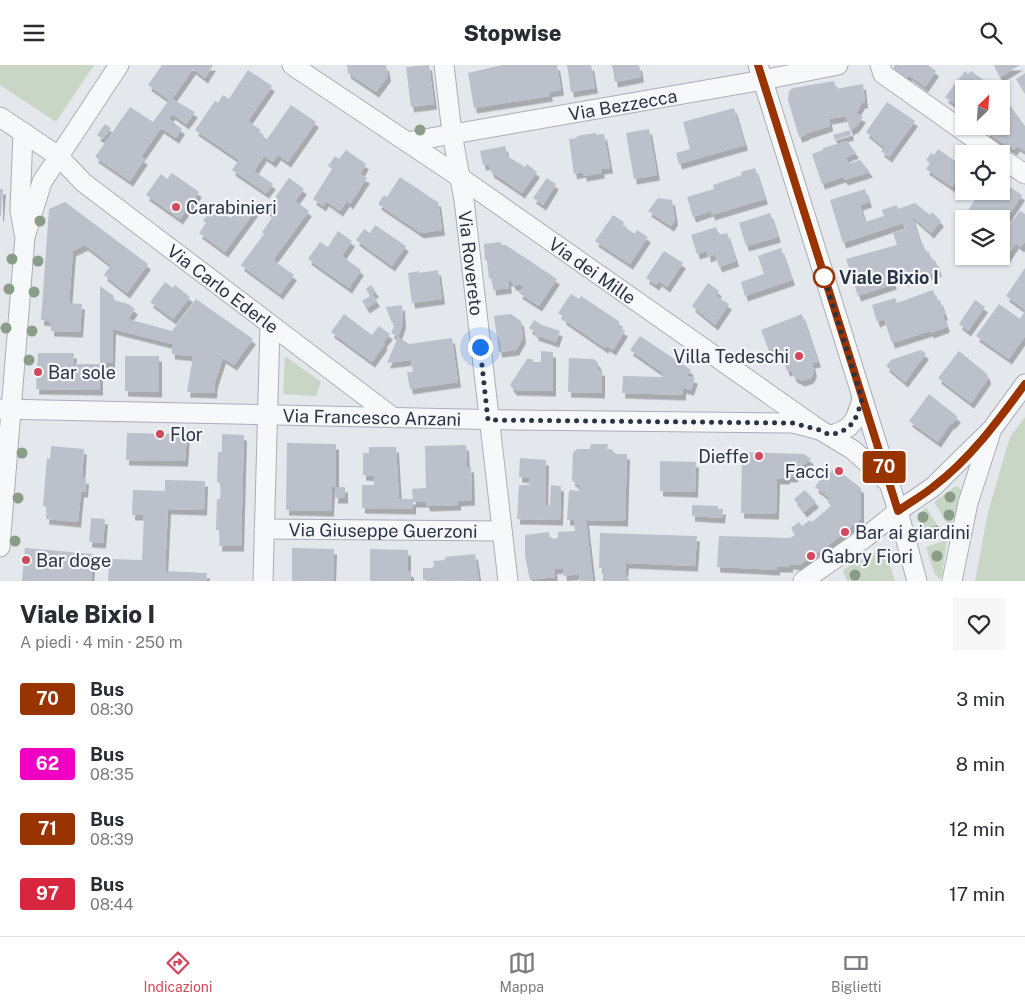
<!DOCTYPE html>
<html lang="it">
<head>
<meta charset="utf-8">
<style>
	:root { --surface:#fff; --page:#f7f7f7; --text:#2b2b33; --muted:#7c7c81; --line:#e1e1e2; --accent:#d1495b }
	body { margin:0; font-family:"Public Sans",sans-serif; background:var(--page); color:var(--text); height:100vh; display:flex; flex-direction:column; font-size:19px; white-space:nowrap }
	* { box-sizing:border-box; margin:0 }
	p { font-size:16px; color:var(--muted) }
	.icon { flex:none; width:28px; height:28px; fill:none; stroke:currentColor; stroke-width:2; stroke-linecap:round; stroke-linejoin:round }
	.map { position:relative; height:516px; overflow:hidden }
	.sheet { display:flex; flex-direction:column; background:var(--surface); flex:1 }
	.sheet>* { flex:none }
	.badge { padding:0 10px; border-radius:4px; font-size:18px; line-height:32px }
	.needle { width:32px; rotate:25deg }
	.buttons { position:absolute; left:955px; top:15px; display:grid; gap:10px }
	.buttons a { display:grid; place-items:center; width:55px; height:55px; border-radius:0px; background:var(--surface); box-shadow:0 1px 4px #0004; font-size:25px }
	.you { position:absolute; width:25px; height:25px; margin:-12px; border:4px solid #fff; border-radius:50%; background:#1a73e8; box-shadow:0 0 0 8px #1a73e833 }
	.map>.badge { position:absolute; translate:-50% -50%; box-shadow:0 0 0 2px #fff }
	.round { display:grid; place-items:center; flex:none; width:52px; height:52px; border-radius:0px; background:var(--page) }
	.summary { display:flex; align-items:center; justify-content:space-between; height:85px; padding:0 20px }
	h1 { font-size:24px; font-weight:800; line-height:38px }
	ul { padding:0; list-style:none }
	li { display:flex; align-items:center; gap:15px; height:65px; padding:0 20px }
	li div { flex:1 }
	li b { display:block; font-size:19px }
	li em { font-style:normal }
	li .badge { min-width:55px; font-weight:700; text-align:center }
	header { display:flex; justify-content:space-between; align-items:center; height:65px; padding:0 20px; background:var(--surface); font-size:22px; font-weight:800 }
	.menu { display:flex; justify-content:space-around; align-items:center; height:70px; border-top:1px solid var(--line); background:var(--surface); font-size:14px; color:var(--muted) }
	.menu a { display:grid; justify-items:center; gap:2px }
	.menu .current { color:var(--accent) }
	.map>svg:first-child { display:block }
	.green { fill:#c9d6c5 }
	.building { fill:#bbc0ca; filter:url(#shadow) }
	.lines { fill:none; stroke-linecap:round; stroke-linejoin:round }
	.minor-casing { stroke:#a9aeb7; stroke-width:21 }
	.minor { stroke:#f7f8fa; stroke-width:19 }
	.tree { fill:#899d89 }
	.line-casing { stroke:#fff; stroke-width:11 }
	.line { stroke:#930; stroke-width:8 }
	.walk { stroke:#2b3445; stroke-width:5; stroke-dasharray:0 9 }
	.poi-dot { fill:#d1495b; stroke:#f4f6f9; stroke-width:2 }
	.stop-dot { fill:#fff; stroke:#930; stroke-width:2.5 }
	.labels { text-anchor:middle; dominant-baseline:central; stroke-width:4.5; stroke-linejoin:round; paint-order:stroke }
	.street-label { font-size:18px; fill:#2b3445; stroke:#f4f6f9 }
	.poi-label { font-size:18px; fill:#2b3445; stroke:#f4f6f9; text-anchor:start }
	.stop-label { font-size:18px; font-weight:bold; fill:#2b3445; stroke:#f4f6f9; text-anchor:start }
</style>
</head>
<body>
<header><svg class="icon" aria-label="menu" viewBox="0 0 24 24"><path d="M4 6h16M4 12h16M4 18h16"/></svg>Stopwise<svg class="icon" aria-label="search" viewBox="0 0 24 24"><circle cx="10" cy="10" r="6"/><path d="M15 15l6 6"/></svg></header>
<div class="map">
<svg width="1025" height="516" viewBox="0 0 1025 516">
	<defs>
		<filter id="shadow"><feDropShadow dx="3" dy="5.5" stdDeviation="0" flood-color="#0004"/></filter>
	</defs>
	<rect width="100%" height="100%" fill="#e4e7ec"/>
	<path class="green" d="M0,0H94L56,57L0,20Z
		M285,291L321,317L316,331L283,329Z
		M1025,352V516H975L988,447L1010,372Z
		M956,421L959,422L962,428L950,463L934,437Z
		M926,442L942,468L923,474L917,452Z
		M947,475L942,509L941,513L939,514L934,508L926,482Z
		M881,483L885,485L895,516H847L843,505Z"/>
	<path class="building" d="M162,0H213L205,13L193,4L172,34L195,47L186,59L172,49L169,54L182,64L176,73L161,63L141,92L145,94L130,116L95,92L130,42L153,57L169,35L148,20Z
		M347,0H386L388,11L376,27L348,8Z
		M429,0L434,39L411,42L406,2Z
		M502,0H557L561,25L549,27L550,31L474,43L468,8Z
		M567,0H591L595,23L571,27Z
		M612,0H639L641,12L615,17Z
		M894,0H928L936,6L925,22L909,10L907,13L894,4Z
		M995,0H1020L1000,12L994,1Z
		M248,5L272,21L248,56L261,65L258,68L267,74L291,40L316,57L288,97L278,90L273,97L264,91L254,106L273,119L266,128L232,105L239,95L195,65L215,36L218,38L223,30L229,34Z
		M965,6L968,9L971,6L996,24H964V46L945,32Z
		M1025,8V28L1016,14Z
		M834,16L836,24L863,19L865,38H862L857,47V49L863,52L856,62L850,65L846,51L829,54L830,61L806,69V70L799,72L788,35L789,26L793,23Z
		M1007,36L1025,61V86L1017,81L1014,85L986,67L990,61H1001V45Z
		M887,37L915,56L889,92L881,86L884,82L866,67Z
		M734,43L745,80L679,99L676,88L690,84L683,57Z
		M105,59L111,63L103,74L97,70Z
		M649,64L657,110L634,114L626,68Z
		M850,65L851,70L835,75L833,70Z
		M596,68V70L604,69L610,103L601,104L602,108L584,111L583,107L574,109L569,74L577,73V71Z
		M847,76L856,88L846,92L848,99L860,95L870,107L845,115L843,112L822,119L812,89L823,85V83Z
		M505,81L507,91L525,102L527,99L537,107L522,128L491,107L489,99L483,100L480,86Z
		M938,84L964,102V105L952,122L926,104L930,98L926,95L931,88L934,90Z
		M346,85L366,99L360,109L367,113L350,139L347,136L340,146L326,136L323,141L313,134L332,104L328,101L335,91L339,94Z
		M755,103L765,134L712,150L711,146L693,152L687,132L714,124L713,120L742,110L741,107Z
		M172,108L199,127L180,154L146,130L161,109L167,114Z
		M400,112L436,136H438L442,165L421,168L378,139L384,130L387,132Z
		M289,113L304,124L295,136L309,146L273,195L294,210L280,229L241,200L264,169L262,167L274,150L266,145Z
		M547,113L556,119L543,140L533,133Z
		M1001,116L1022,130L1001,162V154H970L974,148L969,144L981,126H1001Z
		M0,124H3L1,151H0Z
		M865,124L869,137L860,140L865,157L884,151L882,145L897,140L898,144L915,138L930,150L932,147L941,156L931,168L912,151L921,180L923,179L926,188L929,187L932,196L935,195L939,206L916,214V212L904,216L899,203L889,206L894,219L858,231L846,194L897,180L893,168L905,164L903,158L843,178L830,135Z
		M658,133L672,135L675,155L671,161L648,146Z
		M65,137L148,199L127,228L104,210L111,200L85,180L73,186L69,238L82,239L80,267L51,266V259H49V256L41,255L49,144Z
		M243,137L255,146L225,187L199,168L206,158L203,156L208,149L212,152L218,143L231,153Z
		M1020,146L1025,149V176L1021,182L1016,178L1007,192L1001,188V171Z
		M770,148L778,172L746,181L739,158Z
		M613,150L624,157L622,160L635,169L637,165L648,172L630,199L595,176Z
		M375,160L406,181L392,201L356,175L364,164L370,168Z
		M716,162L719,170L727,168L736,196L719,202L715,189L708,192L707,186L697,189L691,170Z
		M338,166L352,176L342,191L361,205L349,223L308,194L320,177L328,182Z
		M501,177V180H506L557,214L539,241L519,228L524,222L519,219L517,221L513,220L511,216H508L509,223L493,225L492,213L489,214L487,195H485L484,179Z
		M781,183L792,215L745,231L741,217L764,209L758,191Z
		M664,186L683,198L667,222L659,216L656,220L646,213Z
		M1025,203V245L1006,231Z
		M438,205L442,234L412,238L408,208L419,206V208Z
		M165,217L173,223L175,220L190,232L173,254L150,237Z
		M708,218L719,226L716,231L729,239L715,260L692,241Z
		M371,220L376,227L372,229L377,236L367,243L362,236L370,231L366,224Z
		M100,221L114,231L113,235L128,239L135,244L128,254L172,266L196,234L253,274L234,300L223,293L215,317L214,328L187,327L193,291L172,289V279L113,264L112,298H100Z
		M933,225L937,236L940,235L945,250H943L947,262L931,268L930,266L892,278L884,254L877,257L872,240L895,233L897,238Z
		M571,229L579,234L581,231L620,257L617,261L625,266L613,285L607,281L605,283L563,254L564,252L558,248Z
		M975,235L985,242L968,266L959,259Z
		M999,239L1020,254L1025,246V271L1009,294L976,271Z
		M402,240L403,258L398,272L409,279L452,273L458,317L410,324L407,307H413L411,295L387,298L398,272L391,268L395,259L391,256L386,242Z
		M344,249L372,270L379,261L390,269L383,278L385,279L372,297L331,267Z
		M511,249L521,256L523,273L516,285L499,287L494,251Z
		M802,249L818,297L812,298L814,306L811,313L802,316L794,312L791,305L787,306L779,282L769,286L761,265Z
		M534,255L542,260L560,266L556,277L535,270L536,268L529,263Z
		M640,271L691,305L687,311L695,313L691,325L683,323V330L622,328L623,311L662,312L663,308L630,285Z
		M921,285L926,289L905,317L886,301L891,295Z
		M541,286L553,287V326L514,325L510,320L527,294H533V297H541Z
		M959,286L987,309L988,314L971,338L938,313Z
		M38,288H74L73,299H100V325L36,324Z
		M125,291H159V327L125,326Z
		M569,293L594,294L598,298V305H602V328L568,327Z
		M929,329L958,352L952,359L951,358L938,377L909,356Z
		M127,368L187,369L185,396L126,395Z
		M222,369L244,370L241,481H219L220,465H216L217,434H220L221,418L217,417L218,387H222Z
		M287,378L336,379V422H345V433H335L336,422H332L331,446L286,445Z
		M591,379H608L607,384H611L616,389H627L625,456L586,455L593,516H580L579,509L564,511L563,503L554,504L555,512L530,515L525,491V470L549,467L550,474L558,473V467L575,466L574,455H567L569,425L579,426V420L576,419L572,415L573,387L577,384H590Z
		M466,380L467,402H471L472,435L458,436V440L427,441L426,437H413V444L362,443V420H374V411L363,410V388H369V382H396L399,434H413L412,424L426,423L425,381Z
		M51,381L84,384L82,413L86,414L85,427H81L78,457L46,454L47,442L43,441L47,393L50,394Z
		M742,387L804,389L811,394L800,402L802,403L794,412H787V414H777L776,449L741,448Z
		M520,393L546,395L545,440H550L551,420L561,421L560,455L517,454L519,420H529L530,413L519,412Z
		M660,396L696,397L695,427L660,426Z
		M835,403L861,423V454L830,479L799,500L790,499V502H777V505L717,502L719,471L790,473L795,470L791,463L799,457L802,461L810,455L812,457L831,441L828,437L830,433L815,422L823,410L826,412Z
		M165,415L205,416L204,445L168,444L165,506L207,508L206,516H108L109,494L142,495L144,450H132L133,425L165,426Z
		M805,425L816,437L804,447L794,434Z
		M692,440L718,441V444H723L722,453L692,451Z
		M91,453L105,454L103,478L89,477Z
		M600,468L697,471L695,501L626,498L625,509L630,516H603V503H599Z
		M25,483L93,489L91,516H22Z
		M292,483L334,484L333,516H292Z
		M370,484L408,485V506L411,507V516H370Z
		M475,489L479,516L423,515V503H432L434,501L433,496L445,495V492Z"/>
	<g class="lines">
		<defs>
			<g id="minor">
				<path id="s1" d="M292,0L461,113L820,365L853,385L889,418"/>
				<path id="s2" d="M444,0L452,68L464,135L508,516"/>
				<path d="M758,0L898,446L917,516"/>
				<path d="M880,0L883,9L996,89"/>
				<path id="s3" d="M0,52L58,91L84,118L394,353"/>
				<path d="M23,67L20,145L24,168"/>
				<path id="s4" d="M407,77L763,15L838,0"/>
				<path d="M1001,93L1025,109"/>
				<path id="s5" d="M0,344L515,355L793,358L820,365"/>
				<path d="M830,370C853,365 856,355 862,334"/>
				<path id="s6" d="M264,464L502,466"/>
				<path d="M0,482L25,172L42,117L119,0"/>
				<path d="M263,516L270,260"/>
				<path d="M803,516L866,472L898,446L933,422L992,364L1025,319"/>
				<path d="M952,516L968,438L990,370"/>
			</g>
		</defs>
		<use href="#minor" class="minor-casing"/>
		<use href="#minor" class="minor"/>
	</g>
	<g class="tree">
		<circle cx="420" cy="65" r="5.5"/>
		<circle cx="40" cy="156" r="5.5"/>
		<circle cx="12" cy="194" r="5.5"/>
		<circle cx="38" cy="196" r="5.5"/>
		<circle cx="9" cy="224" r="5.5"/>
		<circle cx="34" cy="227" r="5.5"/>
		<circle cx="6" cy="263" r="5.5"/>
		<circle cx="32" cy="266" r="5.5"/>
		<circle cx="29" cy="295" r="5.5"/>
		<circle cx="22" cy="388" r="5.5"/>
		<circle cx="950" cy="432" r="5.5"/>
		<circle cx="18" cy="433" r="5.5"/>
		<circle cx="949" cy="450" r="5.5"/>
		<circle cx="923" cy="452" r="5.5"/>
		<circle cx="936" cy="466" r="5.5"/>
		<circle cx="15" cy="476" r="5.5"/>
		<circle cx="937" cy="491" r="5.5"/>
		<circle cx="855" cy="510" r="5.5"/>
	</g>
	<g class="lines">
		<defs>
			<path id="line" d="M758,0L898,446C909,438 922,431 933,422C970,394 998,356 1025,319"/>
		</defs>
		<use href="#line" class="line-casing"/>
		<use href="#line" class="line"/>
		<path class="walk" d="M480,282L488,355L793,358L820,365L830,370C853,365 856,355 862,334L824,212"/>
	</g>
	<g class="poi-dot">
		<circle cx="176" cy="142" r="5"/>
		<circle cx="799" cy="291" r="5"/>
		<circle cx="38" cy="307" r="5"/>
		<circle cx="160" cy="369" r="5"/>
		<circle cx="759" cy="391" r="5"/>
		<circle cx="839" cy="406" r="5"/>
		<circle cx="845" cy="467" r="5"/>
		<circle cx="811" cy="491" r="5"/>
		<circle cx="26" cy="495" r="5"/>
	</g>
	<circle class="stop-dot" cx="824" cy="212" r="10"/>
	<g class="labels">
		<g class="street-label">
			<text stroke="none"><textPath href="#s4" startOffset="219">Via Bezzecca</textPath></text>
			<text stroke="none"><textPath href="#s2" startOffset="200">Via Rovereto</textPath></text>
			<text stroke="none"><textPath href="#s1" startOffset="364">Via dei Mille</textPath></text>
			<text stroke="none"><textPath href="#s3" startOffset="282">Via Carlo Ederle</textPath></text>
			<text stroke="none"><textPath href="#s5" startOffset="372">Via Francesco Anzani</textPath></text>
			<text stroke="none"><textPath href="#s6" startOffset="119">Via Giuseppe Guerzoni</textPath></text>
		</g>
		<g class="poi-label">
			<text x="186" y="142">Carabinieri</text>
			<text x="789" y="291" text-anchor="end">Villa Tedeschi</text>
			<text x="48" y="307">Bar sole</text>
			<text x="170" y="369">Flor</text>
			<text x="749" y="391" text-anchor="end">Dieffe</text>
			<text x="829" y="406" text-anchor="end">Facci</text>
			<text x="855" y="467">Bar ai giardini</text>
			<text x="821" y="491">Gabry Fiori</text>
			<text x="36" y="495">Bar doge</text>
		</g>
		<g class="stop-label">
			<text x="839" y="212">Viale Bixio I</text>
		</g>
	</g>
</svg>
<div class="buttons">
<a><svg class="needle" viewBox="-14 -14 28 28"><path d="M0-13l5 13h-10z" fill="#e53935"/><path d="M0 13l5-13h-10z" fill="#7c7c81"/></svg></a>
<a><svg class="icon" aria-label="locate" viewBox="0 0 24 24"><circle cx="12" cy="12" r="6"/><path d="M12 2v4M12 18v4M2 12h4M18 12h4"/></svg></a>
<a><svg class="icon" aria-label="layers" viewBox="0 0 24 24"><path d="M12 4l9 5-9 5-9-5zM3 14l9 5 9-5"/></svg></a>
</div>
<div class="you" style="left:480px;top:282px"></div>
<b class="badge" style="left:884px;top:402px;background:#930;color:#fff">70</b>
</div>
<section class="sheet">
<div class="summary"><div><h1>Viale Bixio I</h1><p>A piedi · 4 min · 250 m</p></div><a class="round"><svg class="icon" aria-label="heart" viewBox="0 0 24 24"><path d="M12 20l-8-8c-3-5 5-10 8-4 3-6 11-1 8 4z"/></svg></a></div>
<ul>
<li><span class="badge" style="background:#930;color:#fff">70</span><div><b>Bus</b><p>08:30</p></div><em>3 min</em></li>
<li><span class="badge" style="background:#f000c2;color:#fff">62</span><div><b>Bus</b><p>08:35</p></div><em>8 min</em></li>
<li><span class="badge" style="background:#930;color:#fff">71</span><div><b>Bus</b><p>08:39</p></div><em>12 min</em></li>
<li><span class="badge" style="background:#d7263d;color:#fff">97</span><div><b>Bus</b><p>08:44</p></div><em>17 min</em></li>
</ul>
</section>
<nav class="menu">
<a class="current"><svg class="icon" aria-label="directions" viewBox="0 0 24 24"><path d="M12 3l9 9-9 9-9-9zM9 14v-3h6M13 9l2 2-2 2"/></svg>Indicazioni</a>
<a><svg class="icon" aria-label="map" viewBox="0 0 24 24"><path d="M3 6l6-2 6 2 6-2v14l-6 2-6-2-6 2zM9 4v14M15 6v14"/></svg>Mappa</a>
<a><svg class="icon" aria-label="tickets" viewBox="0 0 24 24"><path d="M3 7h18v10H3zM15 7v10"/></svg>Biglietti</a>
</nav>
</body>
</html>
